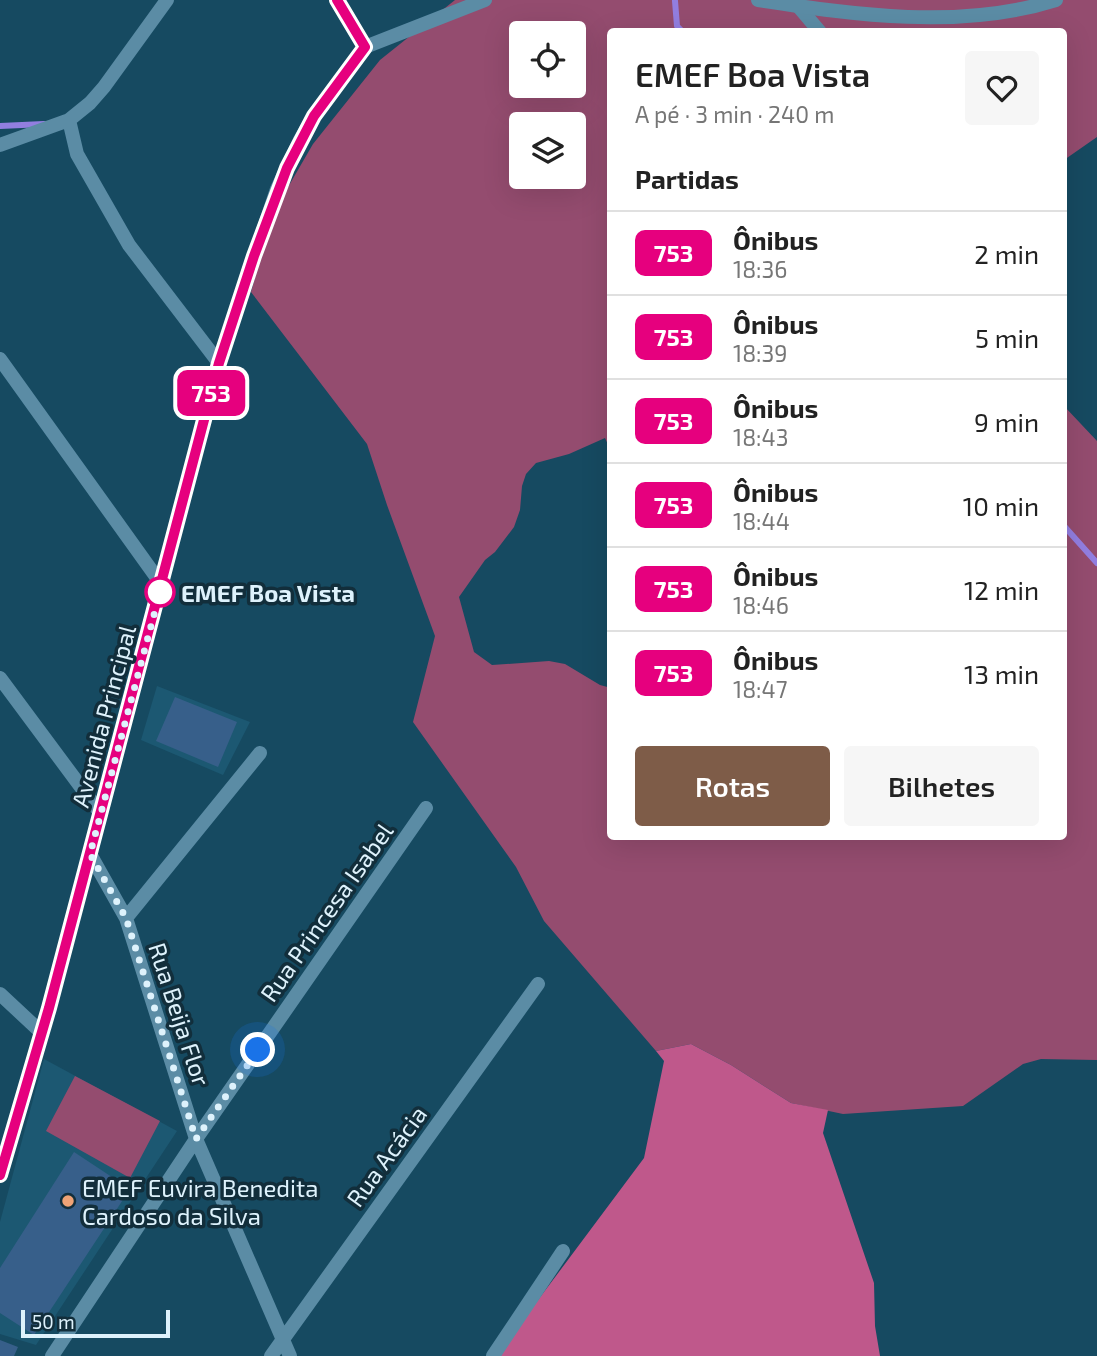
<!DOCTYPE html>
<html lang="pt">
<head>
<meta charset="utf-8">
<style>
	:root { --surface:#fff; --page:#f6f6f6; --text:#222; --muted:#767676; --line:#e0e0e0; --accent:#7e5c48 }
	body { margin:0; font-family:"Exo 2",sans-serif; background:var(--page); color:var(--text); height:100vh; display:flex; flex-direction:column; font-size:26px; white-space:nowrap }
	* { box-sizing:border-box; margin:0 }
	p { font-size:23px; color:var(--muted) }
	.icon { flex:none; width:38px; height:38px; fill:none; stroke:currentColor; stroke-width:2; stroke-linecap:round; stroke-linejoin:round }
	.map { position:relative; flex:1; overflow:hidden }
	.drawer { position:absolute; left:607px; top:28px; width:460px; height:812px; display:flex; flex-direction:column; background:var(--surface); border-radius:7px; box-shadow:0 7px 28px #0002 }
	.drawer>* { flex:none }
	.badge { padding:0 14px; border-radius:10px; font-size:24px; line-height:46px }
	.controls { position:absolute; left:509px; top:21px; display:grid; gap:14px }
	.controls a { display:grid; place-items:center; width:77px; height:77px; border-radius:7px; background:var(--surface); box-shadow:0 7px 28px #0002; font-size:35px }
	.scale { position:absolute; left:21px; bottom:18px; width:149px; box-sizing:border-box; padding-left:7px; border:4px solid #def2fc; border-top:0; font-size:19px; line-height:24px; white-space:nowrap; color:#def2fc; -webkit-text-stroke:5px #122e3b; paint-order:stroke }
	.you { position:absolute; width:35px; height:35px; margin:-18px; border:5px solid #fff; border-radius:50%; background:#1a73e8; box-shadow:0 0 0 10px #1a73e833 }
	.map>.badge { position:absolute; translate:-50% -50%; box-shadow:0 0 0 4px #fff }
	h2 { padding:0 28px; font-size:26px; line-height:63px }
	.round { display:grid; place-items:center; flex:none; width:74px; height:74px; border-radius:7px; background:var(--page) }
	.head { display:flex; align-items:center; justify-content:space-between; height:119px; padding:0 28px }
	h1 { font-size:33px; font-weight:600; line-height:52px }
	.primary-button { display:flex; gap:14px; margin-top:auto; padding:14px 28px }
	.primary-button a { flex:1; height:80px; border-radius:7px; background:var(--accent); color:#fff; font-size:28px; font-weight:600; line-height:80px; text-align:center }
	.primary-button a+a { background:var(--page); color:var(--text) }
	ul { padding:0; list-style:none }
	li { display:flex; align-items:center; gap:21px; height:84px; padding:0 28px; border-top:2px solid var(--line) }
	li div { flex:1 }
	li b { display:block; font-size:26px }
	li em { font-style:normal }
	li .badge { min-width:77px; font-weight:700; text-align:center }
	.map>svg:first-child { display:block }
	.built { fill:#1c5872 }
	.green { fill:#944c6f; fill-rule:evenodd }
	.forest { fill:#bf588b }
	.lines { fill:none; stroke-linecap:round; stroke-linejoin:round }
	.stream { stroke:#927ee0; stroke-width:6 }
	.building { fill:#375f8a }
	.minor { stroke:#5b8ca5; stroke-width:14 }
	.tertiary { stroke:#5b8ca5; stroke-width:14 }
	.line-casing { stroke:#fff; stroke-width:16 }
	.line { stroke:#e6007e; stroke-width:10 }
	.walk { stroke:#def2fc; stroke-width:7; stroke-dasharray:0 12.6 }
	.stop-dot { fill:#fff; stroke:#e6007e; stroke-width:3.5 }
	.poi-dot { fill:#efa376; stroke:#122e3b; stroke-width:2.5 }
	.labels { text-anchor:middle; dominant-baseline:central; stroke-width:7; stroke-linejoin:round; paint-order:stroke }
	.stop-label { font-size:24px; font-weight:bold; fill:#def2fc; stroke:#122e3b; text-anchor:start }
	.street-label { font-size:24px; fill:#def2fc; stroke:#122e3b }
	.poi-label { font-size:24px; fill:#def2fc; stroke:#122e3b; text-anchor:start }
</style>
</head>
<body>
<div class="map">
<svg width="1097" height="1356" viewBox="0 0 1097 1356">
	<rect width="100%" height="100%" fill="#164a61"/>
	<path class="built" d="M157,686L250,722L223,775L141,740Z
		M44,1059L177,1131L36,1345L0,1334V1222Z"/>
	<path class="green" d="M455,0H1097V137L1064,160V32H611V451L605,438L569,454L536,463L526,474L522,486L520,510L514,527L495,552L485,560L459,597L474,652L492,665L549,661L565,664L600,685L611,688V836H1064V406L1097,441V1060L1041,1059L1023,1064L963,1106L843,1114L791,1103L731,1065L691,1044L656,1051L544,921L516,867L413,722L435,636L387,505L367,444L251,292L273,213L313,144L380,60ZM522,33H574V86H522ZM522,124H574V177H522Z
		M75,1076L160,1121L130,1178L46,1131Z"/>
	<path class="forest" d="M691,1044L731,1065L791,1103L828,1110L823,1133L874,1283L875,1326L880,1356H492L538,1300L644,1158L664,1061L656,1051Z"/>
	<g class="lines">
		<path class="stream" d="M675,1L677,26L683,32
			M0,126L44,124
			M1064,526L1097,563"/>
	</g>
	<path class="building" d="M175,697L237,722L218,767L156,741Z
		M74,1152L130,1189L34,1335L0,1313V1268Z
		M0,1340L18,1347L14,1356H0Z"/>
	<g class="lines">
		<path class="minor" d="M798,6L820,32
			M69,120L77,154L129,245L219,363
			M0,145L69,120L90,103L104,87L167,0
			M0,359L162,585
			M0,678L101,814
			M90,854L126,918L196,1139L290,1356
			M126,918L260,753
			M0,994L42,1033
			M52,1356L196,1139L426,808
			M271,1356L538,984
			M493,1356L563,1251"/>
		<path class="tertiary" d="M337,0L365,47
			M758,0C855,15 961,30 1056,0
			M0,1175L42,1033L219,363L277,189L300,140L314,116L365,47L485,0"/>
	</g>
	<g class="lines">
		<defs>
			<path id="line" d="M0,1175L49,1008L219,363L254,256L287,168L314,116L365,47L337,0"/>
		</defs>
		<use href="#line" class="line-casing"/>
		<use href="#line" class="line"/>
		<path class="walk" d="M160,592L162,585L90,854L126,918L196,1139L258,1050"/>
	</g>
	<circle class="stop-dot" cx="160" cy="592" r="14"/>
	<circle class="poi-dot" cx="68" cy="1201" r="7"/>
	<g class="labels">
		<g class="stop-label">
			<text x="181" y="592">EMEF Boa Vista</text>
		</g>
		<g class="street-label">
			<text transform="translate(103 716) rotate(-75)">Avenida Principal</text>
			<text transform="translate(326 912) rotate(-55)">Rua Princesa Isabel</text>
			<text transform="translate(180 1014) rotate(72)">Rua Beija Flor</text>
			<text transform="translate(386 1156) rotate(-54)">Rua Acácia</text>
		</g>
		<g class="poi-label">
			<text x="82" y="1187">EMEF Euvira Benedita<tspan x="82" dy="28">Cardoso da Silva</tspan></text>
		</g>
	</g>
</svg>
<div class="controls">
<a><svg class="icon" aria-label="locate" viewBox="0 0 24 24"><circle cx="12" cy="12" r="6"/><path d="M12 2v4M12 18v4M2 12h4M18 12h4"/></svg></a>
<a><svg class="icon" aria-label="layers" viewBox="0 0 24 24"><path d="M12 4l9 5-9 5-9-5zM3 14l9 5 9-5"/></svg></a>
</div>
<div class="scale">50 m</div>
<div class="you" style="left:258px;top:1050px"></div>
<b class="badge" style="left:211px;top:393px;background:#e6007e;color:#fff">753</b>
<section class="drawer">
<div class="head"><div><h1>EMEF Boa Vista</h1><p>A pé · 3 min · 240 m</p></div><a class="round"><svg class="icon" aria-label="heart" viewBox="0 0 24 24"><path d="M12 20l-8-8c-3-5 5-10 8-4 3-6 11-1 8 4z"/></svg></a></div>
<h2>Partidas</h2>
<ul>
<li><span class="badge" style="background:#e6007e;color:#fff">753</span><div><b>Ônibus</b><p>18:36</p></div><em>2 min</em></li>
<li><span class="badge" style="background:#e6007e;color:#fff">753</span><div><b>Ônibus</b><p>18:39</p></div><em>5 min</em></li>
<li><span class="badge" style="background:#e6007e;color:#fff">753</span><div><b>Ônibus</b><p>18:43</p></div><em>9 min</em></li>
<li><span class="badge" style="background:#e6007e;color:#fff">753</span><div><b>Ônibus</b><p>18:44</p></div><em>10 min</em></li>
<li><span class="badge" style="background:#e6007e;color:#fff">753</span><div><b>Ônibus</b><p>18:46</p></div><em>12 min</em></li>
<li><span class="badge" style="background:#e6007e;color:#fff">753</span><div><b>Ônibus</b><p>18:47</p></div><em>13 min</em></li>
</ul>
<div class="primary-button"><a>Rotas</a><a>Bilhetes</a></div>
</section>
</div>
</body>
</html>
